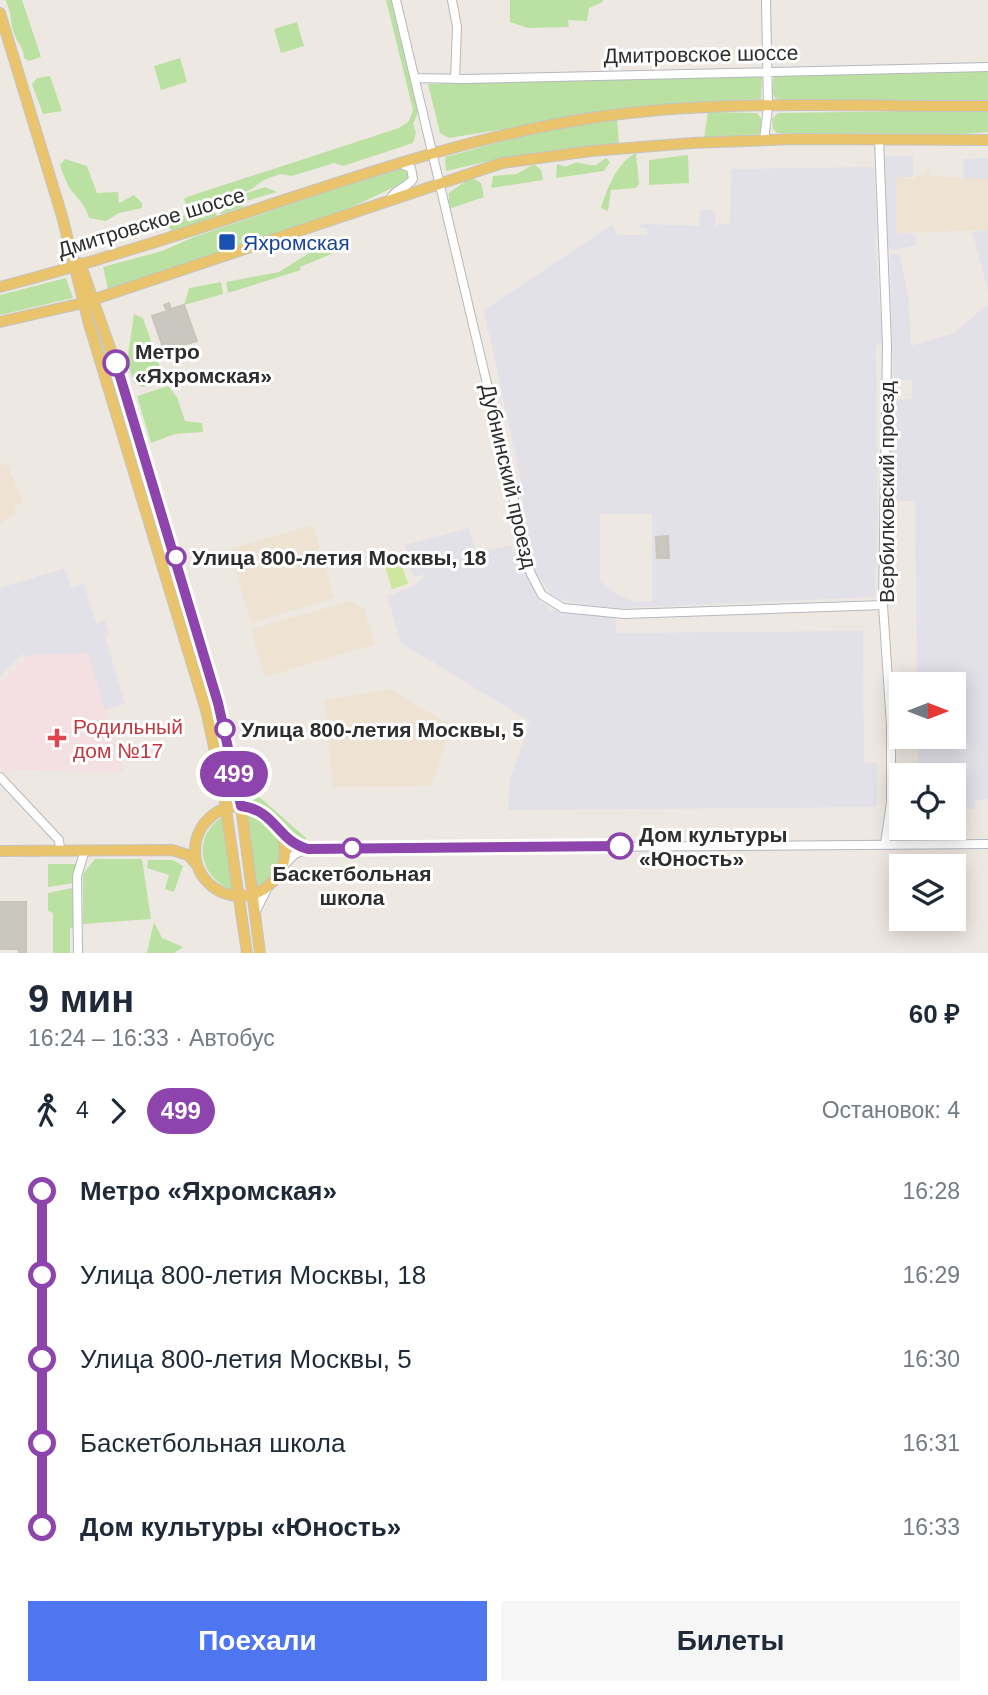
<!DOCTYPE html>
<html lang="ru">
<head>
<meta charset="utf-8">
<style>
	:root { --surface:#fff; --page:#f6f6f7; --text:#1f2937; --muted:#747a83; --accent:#4d76f0 }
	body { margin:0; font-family:Helvetica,sans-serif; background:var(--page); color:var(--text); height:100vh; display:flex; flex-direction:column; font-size:26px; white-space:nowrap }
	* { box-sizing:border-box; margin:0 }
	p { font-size:23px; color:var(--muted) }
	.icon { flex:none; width:38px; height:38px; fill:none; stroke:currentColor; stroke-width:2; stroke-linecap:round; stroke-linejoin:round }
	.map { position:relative; height:953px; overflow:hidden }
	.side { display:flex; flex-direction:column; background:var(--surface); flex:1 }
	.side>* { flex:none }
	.badge { padding:0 14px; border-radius:23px; font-size:24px; line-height:46px }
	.needle { width:46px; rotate:90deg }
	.tools { position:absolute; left:889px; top:672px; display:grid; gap:14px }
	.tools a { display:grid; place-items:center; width:77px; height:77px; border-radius:0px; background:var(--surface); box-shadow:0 4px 18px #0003; font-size:35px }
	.map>.badge { position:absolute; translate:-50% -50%; box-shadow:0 0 0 4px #fff }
	.legs { display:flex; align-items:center; gap:10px; height:77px; padding:0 28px; font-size:23px }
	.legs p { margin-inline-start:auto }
	.headline { display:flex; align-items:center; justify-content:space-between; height:119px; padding:0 28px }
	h1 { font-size:38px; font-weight:700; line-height:52px }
	.cta { display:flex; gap:14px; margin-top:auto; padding:14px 28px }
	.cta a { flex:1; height:80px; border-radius:0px; background:var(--accent); color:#fff; font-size:28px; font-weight:700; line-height:80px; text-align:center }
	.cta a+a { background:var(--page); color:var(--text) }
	ul { padding:0 28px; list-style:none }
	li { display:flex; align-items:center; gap:24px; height:84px; font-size:26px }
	li i { display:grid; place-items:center; width:10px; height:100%; margin:0 9px; background:currentColor }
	li i::after { content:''; width:18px; height:18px; margin:-9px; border:5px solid; border-radius:50%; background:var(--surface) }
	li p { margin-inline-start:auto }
	li:first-child i { background:linear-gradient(#0000 50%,currentColor 0) }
	li:last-child i { background:linear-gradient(currentColor 50%,#0000 0) }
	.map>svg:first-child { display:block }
	.industrial { fill:#e3e1e8; fill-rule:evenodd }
	.education { fill:#eee3d3 }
	.medical { fill:#f4e0e2 }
	.green { fill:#bbe1a2 }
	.pitch { fill:#cde79f }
	.building { fill:#cac6c0; stroke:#cac4bb; stroke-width:2 }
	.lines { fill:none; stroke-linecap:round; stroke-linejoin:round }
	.minor-casing { stroke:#b5b8c0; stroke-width:10 }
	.major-casing { stroke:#c4c4c4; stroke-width:12 }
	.minor { stroke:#fff; stroke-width:8 }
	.major { stroke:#e9c46c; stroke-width:10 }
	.line-1-casing { stroke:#fff; stroke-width:16 }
	.line-1 { stroke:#8e44ad; stroke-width:10 }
	.transit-dot { fill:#1a4fb4; stroke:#fff; stroke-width:2.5 }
	.stop-1-dot { fill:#fff; stroke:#8e44ad; stroke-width:3.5 }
	.health-dot { fill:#e0444e; stroke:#fff; stroke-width:2.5 }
	.labels { text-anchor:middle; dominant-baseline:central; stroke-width:6; stroke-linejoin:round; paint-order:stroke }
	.street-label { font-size:21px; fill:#2e2e2e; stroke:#fff }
	.transit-label { font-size:21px; fill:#164399; stroke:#fff; text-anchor:start }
	.stop-label { font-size:21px; font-weight:bold; fill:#2e2e2e; stroke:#fff; text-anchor:start }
	.health-label { font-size:21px; fill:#be3a42; stroke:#fff; text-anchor:start }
</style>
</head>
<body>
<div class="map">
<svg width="988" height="953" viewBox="0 0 988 953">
	<rect width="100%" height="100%" fill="#eee8e2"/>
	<path class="industrial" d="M882,156H913V177L896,178V233L915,234L917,245L896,250L885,248Z
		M988,158V179H963V159Z
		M874,167L877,232L875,240L883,345H876L878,513L875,597L623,608L587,606L554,597L534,571L524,539L521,482L484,310L613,224L617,235H647V228H640V224H648L699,226L700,211L703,209L715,211L716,228L719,224H730L731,169ZM600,514H652V601L635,602L616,594L600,581Z
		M988,230V291L972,232Z
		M890,254H900L909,303L911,346L954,333L988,304V799L975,800V809H954V775H918V737H954V684H917L915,501H892L889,400L912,399V380H898L893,376Z
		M469,528L475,548L485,551L511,545L513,552L519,551L537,598L551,610L615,617L617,633L863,631L864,762L877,763V807L508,810L510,780L530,721L401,643L387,596L412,587L427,574L413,577L404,545Z
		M65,568L71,588L84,584L96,623L105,620L109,634L105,636L125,704L105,710L87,653L35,655L26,658L22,654L0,677V588Z"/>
	<path class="education" d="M926,170H930V176L988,179V230L896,233V177L915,179V176L925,175Z
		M7,463L23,502L13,507L16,515L0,523V466Z
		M313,525L334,598L251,623L230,549Z
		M351,601L364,609L375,644L265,677L251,629Z
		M391,689L451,726L431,786L333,787L325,700Z"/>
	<path class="medical" d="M88,653L124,772L15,770L6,774L0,767V684L26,658L35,655Z"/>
	<path class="green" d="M5,0H22L41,57L29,61L24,58C23,46 17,43 14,33C9,20 13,14 5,0Z
		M386,0H391L418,112L413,124L416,133L413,143L343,166L334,163L292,176L280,174L264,180L250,190L188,209L184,199L187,197L399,128L409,121L413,110Z
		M510,0H603V2L589,8L587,21L568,20L569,27L528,28L510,22Z
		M297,22L304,46L281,53L274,29Z
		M180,58L187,82L161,90L154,66Z
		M988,70V100L783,101L775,98L772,92L774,75Z
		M762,75L761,98L756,102V99L636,107L449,138L440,133L428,84Z
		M50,76L62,111L43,114L32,84L37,78Z
		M988,110V132L962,134L777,133L773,129L772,119L778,113Z
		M708,112L757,113L761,118V134L704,138Z
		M617,118L619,144L502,158L446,171L445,157L518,137Z
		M636,153L639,184L636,188L611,190L608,211L601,208C607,189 617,162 636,153Z
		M688,155L689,183L649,185V160Z
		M606,158L610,162L604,171L556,178L557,164L566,167C578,158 583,166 596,165Z
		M65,159L87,166L97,193L118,192L119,203L134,195L142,203V208L119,213L106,221L89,218C85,204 79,200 71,190C68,187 61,169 60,165Z
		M534,164L541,170L543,180L491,188L493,176L517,174Z
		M400,167L409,172L407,181L352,207L108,290L103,267L162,251L194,237Z
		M471,177L481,183L484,197L449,209V193Z
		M265,187L277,192L243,202V207L222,214L212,205Z
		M210,207L220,219L173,232L164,222Z
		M347,243L353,245L300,267L301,270L228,293L226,282L279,272L317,248Z
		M66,278L73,298L0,315V295Z
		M221,282L223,294L184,305L189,288Z
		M134,314L143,318L164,379L143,387L134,383L127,362Z
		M97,324L136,447L132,448L92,326Z
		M168,386L177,397L185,421L202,423L203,432L175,434L151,443L137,396Z
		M247,786L306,838V844C288,839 288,825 275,814C264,803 247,804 241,788Z
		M246,812C287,819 295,872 256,889Z
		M224,816L235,891C200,880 189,837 224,816Z
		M95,859H142L151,919L83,924V874Z
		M148,860H173L183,866L174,892L165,889L169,875L147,868Z
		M48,864H79L74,883L48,887Z
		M72,888L75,927L70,928V953H53V913L48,911V893Z
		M154,922L162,938L183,947L174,953H147Z"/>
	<path class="pitch" d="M399,556L408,584L392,589L383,561Z"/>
	<path class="building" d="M169,303L171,309L184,305L197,341L164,350L152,316L167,311L164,305Z
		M668,536L669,558H657L656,537Z
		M0,902H26V953H19V949H0Z"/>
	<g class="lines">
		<defs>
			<path id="minor" d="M396,0L512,489L522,547L531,574L542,595L563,608L624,614L883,605
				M452,0L457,27L455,79
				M415,78L466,79L988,67
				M879,139L887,345L883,605L891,725V802L885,844
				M764,140L768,107L766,0
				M390,199C396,188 407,188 413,179L411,168L399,163
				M0,777L59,840L60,850
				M280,831L294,845L308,849L988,844
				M282,867L295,854L305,850
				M255,913L268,887
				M78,953L77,876L85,850"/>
			<path id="major" d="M0,13L62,216L89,324L206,710L223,789L247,953
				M80,263L127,396L225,729L241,806L260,953
				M0,287C91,263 180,235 269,205C375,170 480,135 591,118C721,98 857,107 988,106
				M0,322L83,303L502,163L591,151L692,143L795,139L988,140
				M195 851a45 45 0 1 1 90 0a45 45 0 1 1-90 0Z
				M0,851L172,850L188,855L197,865"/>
		</defs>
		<use href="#minor" class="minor-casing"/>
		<use href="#major" class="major-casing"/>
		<use href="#minor" class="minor"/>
		<use href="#major" class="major"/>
	</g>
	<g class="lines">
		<defs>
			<path id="line-1" d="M116,363L218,703L241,806C276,810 277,841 308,849L620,846"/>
		</defs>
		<use href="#line-1" class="line-1-casing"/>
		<use href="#line-1" class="line-1"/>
	</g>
	<rect class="transit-dot" x="218" y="233" width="18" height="18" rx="3.5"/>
	<g class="stop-1-dot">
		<circle cx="116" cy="363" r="12"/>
		<circle cx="176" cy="557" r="9"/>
		<circle cx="225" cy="729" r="9"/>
		<circle cx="620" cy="846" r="12"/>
		<circle cx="352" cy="848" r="9"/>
	</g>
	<path class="health-dot" d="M53.5 727.5h7v7h7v7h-7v7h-7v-7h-7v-7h7z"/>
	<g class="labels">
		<g class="street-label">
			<text transform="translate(701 54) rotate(-1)">Дмитровское шоссе</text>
			<text transform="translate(151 222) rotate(-17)">Дмитровское шоссе</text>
			<text transform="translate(509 476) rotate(77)">Дубнинский проезд</text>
			<text transform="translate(886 492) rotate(-90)">Вербилковский проезд</text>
		</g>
		<g class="transit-label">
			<text x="243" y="242">Яхромская</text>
		</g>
		<g class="stop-label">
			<text x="135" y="351">Метро<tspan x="135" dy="24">«Яхромская»</tspan></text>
			<text x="192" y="557">Улица 800-летия Москвы, 18</text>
			<text x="241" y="729">Улица 800-летия Москвы, 5</text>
			<text x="639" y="834">Дом культуры<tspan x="639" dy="24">«Юность»</tspan></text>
			<text x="352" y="873" text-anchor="middle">Баскетбольная<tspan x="352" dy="24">школа</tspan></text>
		</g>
		<g class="health-label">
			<text x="73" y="726">Родильный<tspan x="73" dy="24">дом №17</tspan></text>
		</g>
	</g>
</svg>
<div class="tools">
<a><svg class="needle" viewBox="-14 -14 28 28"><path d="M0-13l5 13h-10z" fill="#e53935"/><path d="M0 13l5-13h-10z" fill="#747a83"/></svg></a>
<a><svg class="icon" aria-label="locate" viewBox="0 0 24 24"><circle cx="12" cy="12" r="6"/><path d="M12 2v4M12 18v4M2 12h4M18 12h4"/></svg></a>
<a><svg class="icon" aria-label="layers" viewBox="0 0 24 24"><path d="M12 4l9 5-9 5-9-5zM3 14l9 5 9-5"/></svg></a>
</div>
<b class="badge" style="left:234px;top:774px;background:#8e44ad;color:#fff">499</b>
</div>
<section class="side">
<div class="headline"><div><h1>9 мин</h1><p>16:24 – 16:33 · Автобус</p></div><b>60 ₽</b></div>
<div class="legs"><svg class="icon" aria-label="walk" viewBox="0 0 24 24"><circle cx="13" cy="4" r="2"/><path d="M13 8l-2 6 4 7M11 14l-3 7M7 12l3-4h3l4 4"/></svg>4<svg class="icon" aria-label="forward" viewBox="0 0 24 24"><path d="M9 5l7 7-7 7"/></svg><b class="badge" style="background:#8e44ad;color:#fff">499</b><p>Остановок: 4</p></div>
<ul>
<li><i style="color:#8e44ad"></i><b>Метро «Яхромская»</b><p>16:28</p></li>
<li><i style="color:#8e44ad"></i><span>Улица 800-летия Москвы, 18</span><p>16:29</p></li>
<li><i style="color:#8e44ad"></i><span>Улица 800-летия Москвы, 5</span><p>16:30</p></li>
<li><i style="color:#8e44ad"></i><span>Баскетбольная школа</span><p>16:31</p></li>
<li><i style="color:#8e44ad"></i><b>Дом культуры «Юность»</b><p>16:33</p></li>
</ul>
<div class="cta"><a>Поехали</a><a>Билеты</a></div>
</section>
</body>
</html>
